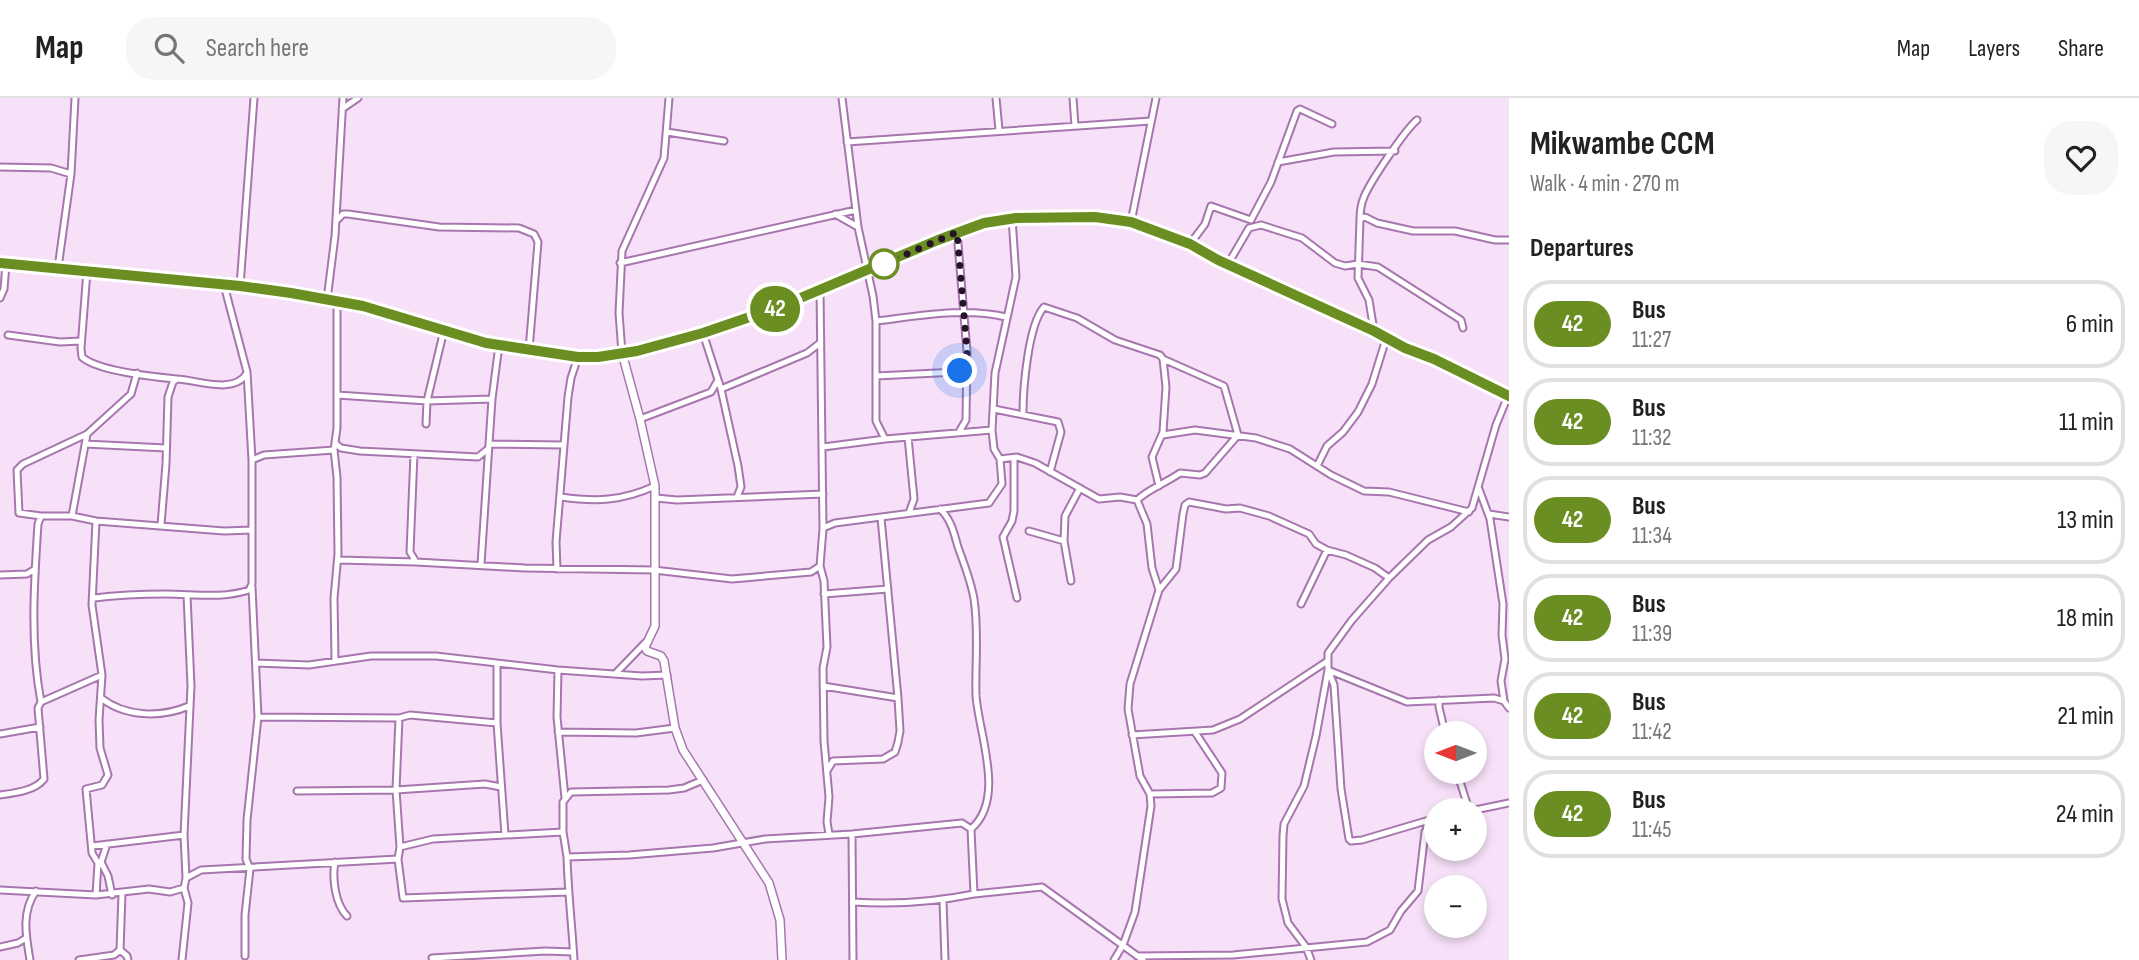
<!DOCTYPE html>
<html lang="en">
<head>
<meta charset="utf-8">
<style>
	:root { --surface:#fff; --page:#f6f6f6; --text:#222; --muted:#767676; --line:#e0e0e0 }
	body { margin:0; font-family:"Sofia Sans Condensed",sans-serif; background:var(--page); color:var(--text); height:100vh; display:flex; flex-direction:column; font-size:26px; white-space:nowrap }
	* { box-sizing:border-box; margin:0 }
	p { font-size:23px; color:var(--muted) }
	.icon { flex:none; width:38px; height:38px; fill:none; stroke:currentColor; stroke-width:2; stroke-linecap:round; stroke-linejoin:round }
	.map { position:relative; flex:1; overflow:hidden }
	.drawer { display:flex; flex-direction:column; background:var(--surface); width:630px }
	.drawer>* { flex:none }
	.badge { padding:0 14px; border-radius:23px; font-size:24px; line-height:46px }
	.needle { width:46px; rotate:270deg }
	.controls { position:absolute; left:1424px; top:623px; display:grid; gap:14px }
	.controls a { display:grid; place-items:center; width:63px; height:63px; border-radius:50%; background:var(--surface); box-shadow:0 4px 10px #0003; font-size:35px }
	.you { position:absolute; width:35px; height:35px; margin:-18px; border:5px solid #fff; border-radius:50%; background:#1a73e8; box-shadow:0 0 0 10px #1a73e833 }
	.map>.badge { position:absolute; translate:-50% -50%; box-shadow:0 0 0 4px #fff }
	h2 { padding:0 21px; font-size:26px; line-height:63px }
	.round { display:grid; place-items:center; flex:none; width:74px; height:74px; border-radius:28px; background:var(--page) }
	.summary { display:flex; align-items:center; justify-content:space-between; height:119px; padding:0 21px }
	h1 { font-size:33px; font-weight:700; line-height:52px }
	ul { padding:0; list-style:none }
	li { display:flex; align-items:center; gap:21px; height:88px; margin:0 14px 10px; padding:0 7px; border:4px solid var(--line); border-radius:28px }
	li div { flex:1 }
	li b { display:block; font-size:26px }
	li em { font-style:normal }
	li .badge { min-width:77px; font-weight:700; text-align:center }
	header { display:flex; align-items:center; gap:42px; box-sizing:border-box; height:98px; padding:0 35px; background:var(--surface); border-bottom:2px solid var(--line) }
	header strong { font-size:33px }
	nav { display:flex; gap:38px; margin-inline-start:auto; font-size:24px }
	.search { width:490px; height:63px; background:var(--page); display:flex; align-items:center; gap:18px; box-sizing:border-box; padding:0 24px; border-radius:28px; color:var(--muted); font-size:26px }
	main { display:flex; flex:1; min-height:0 }
	.map>svg:first-child { display:block }
	.lines { fill:none; stroke-linecap:round; stroke-linejoin:round }
	.stream { stroke:#3faeb6; stroke-width:2 }
	.minor-casing { stroke:#a776ae; stroke-width:9 }
	.tertiary-casing { stroke:#a776ae; stroke-width:10 }
	.secondary-casing { stroke:#a776ae; stroke-width:11 }
	.minor { stroke:#fff; stroke-width:5 }
	.tertiary { stroke:#fff; stroke-width:7 }
	.secondary { stroke:#fff; stroke-width:8 }
	.line-casing { stroke:#fff; stroke-width:16 }
	.line { stroke:#6b8e23; stroke-width:10 }
	.walk { stroke:#261329; stroke-width:7; stroke-dasharray:0 12.6 }
	.stop-dot { fill:#fff; stroke:#6b8e23; stroke-width:3.5 }
</style>
</head>
<body>
<header>
<strong>Map</strong>
<div class="search"><svg class="icon" aria-label="search" viewBox="0 0 24 24"><circle cx="10" cy="10" r="6"/><path d="M15 15l6 6"/></svg>Search here</div>
<nav><a>Map</a><a>Layers</a><a>Share</a></nav>
</header>
<main>
<div class="map">
<svg width="1509" height="862" viewBox="0 0 1509 862">
	<rect width="100%" height="100%" fill="#f7e1f9"/>
	<g class="lines">
		<path class="stream" d="M15,162L229,180L265,185"/>
		<defs>
			<path id="minor" d="M842,0L858,129L873,198L876,223V323L885,341
				M996,0L999,32
				M1073,0L1075,28
				M342,11L358,0
				M667,34L724,43
				M847,44L1151,23
				M1278,64L1334,54L1395,53
				M0,69L51,70L71,76
				M835,116L858,129
				M1012,120L1016,179L995,275L992,332L994,351L1000,361L1017,359L1035,365L1099,401L1120,399L1137,402L1147,426L1152,470L1159,492L1130,586L1128,611L1140,678L1150,696L1151,708L1135,814L1123,847L1114,862
				M1360,121C1360,113 1361,106 1364,99C1370,84 1405,32 1417,22
				M1251,122L1271,84L1297,13L1300,11L1332,26
				M336,123L343,116H348L439,129L519,130L534,136L538,144L529,252
				M1131,124L1156,0
				M957,134L967,253L966,322L959,334
				M1190,146L1205,126L1211,108L1251,122
				M620,165L856,112
				M1228,166L1249,130L1261,127L1302,140L1335,165L1345,168L1358,166L1378,169L1461,222L1463,230
				M58,170L71,76L75,0
				M87,173L81,250L82,259C98,273 155,279 177,281
				M240,188L254,0
				M0,200L4,191L6,166
				M327,202L335,138L343,0
				M876,223C919,218 963,209 1006,219
				M1374,233L1369,202L1358,180L1360,121L1365,119L1377,125L1413,133H1455L1495,142H1509
				M703,235L721,291L738,368L741,389L737,399
				M8,237L60,244L81,243
				M622,255L619,215L622,153L664,60L669,0
				M876,278L957,274L967,268
				M721,291L807,255L820,245
				M337,297L427,303L492,301
				M994,311L1058,324L1061,334L1050,374
				M1023,316C1023,291 1028,227 1044,209L1077,220L1115,242L1160,257L1163,261L1166,289L1163,334L1152,359L1159,388
				M640,321L711,294L718,282
				M426,326L427,303L444,232
				M1163,337L1195,332L1256,340L1290,351L1331,377L1364,393L1389,394L1469,414
				M908,339L914,401L909,415
				M85,346L166,350
				M336,346L341,350L360,353L478,359L488,351
				M489,346L564,347
				M823,349L885,341L992,332
				M414,356L410,454L416,464L525,470L654,472L732,481L811,474L820,468L823,431L820,192
				M1014,360V413L1012,423L1003,439L1017,500
				M252,362L264,357L334,352
				M1317,368L1327,348L1343,334L1358,314L1372,286L1386,241
				M1479,391L1490,421L1503,506L1502,537L1505,561L1501,583L1504,603
				M561,399C596,404 622,403 655,388
				M656,400L677,402L823,396
				M1137,402C1150,390 1166,385 1180,375L1200,377L1205,375L1238,337L1224,288L1163,261
				M940,411C951,421 954,435 958,449C964,466 971,483 974,501C979,533 975,566 976,598C979,637 1006,701 971,731
				M1489,416L1509,419
				M41,418L19,415L17,372L23,366L87,336L131,296L137,275
				M72,418L87,336
				M161,427L166,366L168,299L173,284L177,281C198,282 234,297 247,275
				M823,430L835,425L989,405L1002,386L1000,361
				M1029,433L1064,443
				M338,462L416,464
				M481,466L492,301L499,247
				M820,468L824,483L827,549L823,570L824,643L829,699L827,724L829,736
				M557,471L556,444L568,299L571,280L578,259
				M0,477L27,476L35,471
				M1071,483L1064,443L1065,418L1080,390
				M1159,492L1176,471L1183,416L1185,407L1189,404L1226,411L1240,410L1269,418L1309,436L1316,446L1327,452L1346,457L1375,470L1389,480
				M824,496L888,491
				M94,500C118,497 142,496 166,496C194,496 222,501 249,492L252,486V362L247,274L224,187
				M1301,506L1327,452
				M335,562L334,500L338,456L337,379L334,352L337,330V203
				M256,565L309,567L371,558H436L558,572L642,578L667,577
				M497,566V625L505,737
				M558,572L557,619L565,700
				M1328,572L1334,587L1341,691L1349,741L1351,743L1362,742L1436,720
				M1328,572L1407,604L1494,600L1504,603L1509,610
				M616,575L645,545
				M823,588L898,600
				M101,600C125,619 161,620 189,608
				M1439,602V609L1445,635
				M41,604C30,546 34,485 38,426L41,418H72L96,423L224,433L252,432
				M258,619L399,620L410,617L497,625
				M558,634L636,635L675,630
				M0,636L40,629
				M1132,637L1213,632L1240,621L1326,564
				M827,673L833,663L883,661L895,654L898,644L900,633L898,600L881,420
				M1457,674L1469,712
				M297,693L396,692L485,686L501,689
				M1150,696L1212,695L1221,690L1222,675L1195,634
				M0,697C14,695 35,693 44,681L38,610L41,604L102,577
				M1475,712L1509,705
				M852,736L853,862
				M92,748L184,737
				M400,749L433,741L563,734
				M567,759L563,734V704L571,694L669,692L684,690L703,682
				M398,761L403,800L568,794
				M101,764L107,746
				M335,764C332,780 335,806 347,818
				M98,765L101,764L108,778L112,797
				M186,780L184,737L191,588L187,497
				M0,792L96,797L149,791L170,794L184,790L186,780L201,772L398,761L400,749L396,692L399,620
				M96,797L98,765L92,755L86,691L102,687L108,677L100,650L99,622L102,577L92,507L96,423
				M943,802L945,862
				M853,804C895,807 934,804 974,796
				M0,849L18,845L26,840
				M120,852L127,858L128,862
				M245,858V817L250,771L246,761L247,722L258,619L252,489
				M1137,858L1233,857L1367,844L1390,832L1401,813L1418,793L1425,734L1429,727L1437,719
				M432,860L545,853L573,854
				M30,862C26,838 21,814 36,793
				M79,862L114,857L120,852L122,796
				M182,862L188,805L184,790
				M574,862C572,828 568,794 567,759L629,757L713,750L765,741L852,736L962,725L971,731L974,796L1042,789L1143,862
				M1311,862L1306,849L1288,825L1282,801L1283,738L1284,726L1304,688L1316,638L1328,572V555L1352,522L1389,480L1428,442L1451,429L1472,410L1496,327L1508,298"/>
			<path id="tertiary" d="M622,255L640,321L655,388V528L645,549L647,553L661,558L664,563L675,630L683,652L769,785L780,822L782,862"/>
			<path id="secondary" d="M0,165L240,188L291,195L363,208L486,245L578,259H598L637,253L703,235L780,209L957,134L984,125L1012,120L1070,119L1120,122L1150,130L1190,146L1218,162L1405,250L1434,261L1509,298"/>
		</defs>
		<use href="#minor" class="minor-casing"/>
		<use href="#tertiary" class="tertiary-casing"/>
		<use href="#secondary" class="secondary-casing"/>
		<use href="#minor" class="minor"/>
		<use href="#tertiary" class="tertiary"/>
		<use href="#secondary" class="secondary"/>
	</g>
	<g class="lines">
		<defs>
			<path id="line" d="M0,165L240,188L291,195L363,208L486,245L578,259H598L637,253L703,235L779,209L938,142L984,125L1016,120L1095,119L1131,124L1190,146L1218,162L1374,233L1405,250L1434,261L1509,298"/>
		</defs>
		<use href="#line" class="line-casing"/>
		<use href="#line" class="line"/>
		<path class="walk" d="M884,166L957,134L967,253V268L960,273"/>
	</g>
	<circle class="stop-dot" cx="884" cy="166" r="14"/>
</svg>
<div class="controls">
<a><svg class="needle" viewBox="-14 -14 28 28"><path d="M0-13l5 13h-10z" fill="#e53935"/><path d="M0 13l5-13h-10z" fill="#767676"/></svg></a>
<a>+</a>
<a>−</a>
</div>
<div class="you" style="left:960px;top:273px"></div>
<b class="badge" style="left:775px;top:211px;background:#6b8e23;color:#fff">42</b>
</div>
<section class="drawer">
<div class="summary"><div><h1>Mikwambe CCM</h1><p>Walk · 4 min · 270 m</p></div><a class="round"><svg class="icon" aria-label="heart" viewBox="0 0 24 24"><path d="M12 20l-8-8c-3-5 5-10 8-4 3-6 11-1 8 4z"/></svg></a></div>
<h2>Departures</h2>
<ul>
<li><span class="badge" style="background:#6b8e23;color:#fff">42</span><div><b>Bus</b><p>11:27</p></div><em>6 min</em></li>
<li><span class="badge" style="background:#6b8e23;color:#fff">42</span><div><b>Bus</b><p>11:32</p></div><em>11 min</em></li>
<li><span class="badge" style="background:#6b8e23;color:#fff">42</span><div><b>Bus</b><p>11:34</p></div><em>13 min</em></li>
<li><span class="badge" style="background:#6b8e23;color:#fff">42</span><div><b>Bus</b><p>11:39</p></div><em>18 min</em></li>
<li><span class="badge" style="background:#6b8e23;color:#fff">42</span><div><b>Bus</b><p>11:42</p></div><em>21 min</em></li>
<li><span class="badge" style="background:#6b8e23;color:#fff">42</span><div><b>Bus</b><p>11:45</p></div><em>24 min</em></li>
</ul>
</section>
</main>
</body>
</html>
